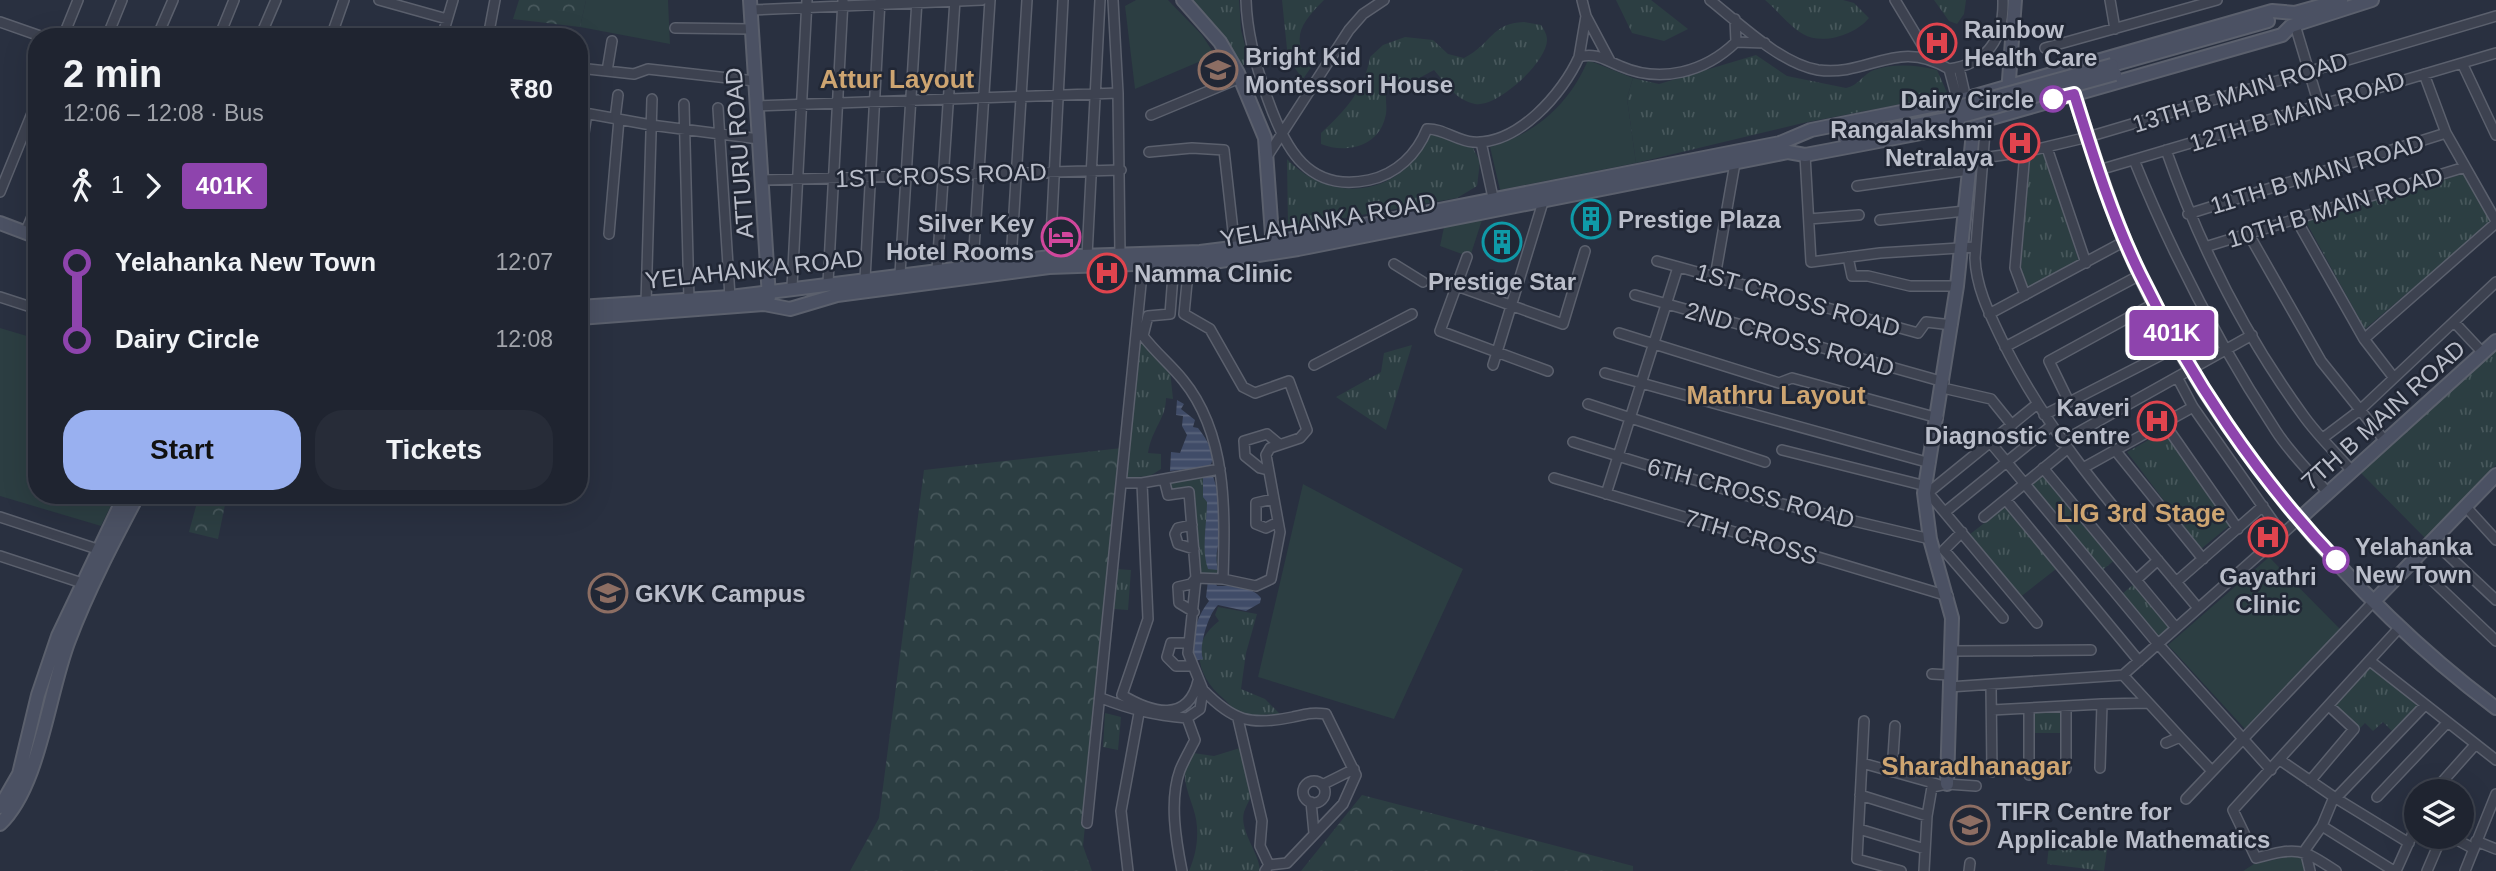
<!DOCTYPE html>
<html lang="en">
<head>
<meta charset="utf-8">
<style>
	:root { --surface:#1f2430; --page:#272c38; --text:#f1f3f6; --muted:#a1a4ab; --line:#3c414c; --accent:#99b0f0 }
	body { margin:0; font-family:Arial,sans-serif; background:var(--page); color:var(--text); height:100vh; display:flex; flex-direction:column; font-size:26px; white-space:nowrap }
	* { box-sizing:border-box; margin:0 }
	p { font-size:23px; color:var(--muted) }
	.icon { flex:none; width:38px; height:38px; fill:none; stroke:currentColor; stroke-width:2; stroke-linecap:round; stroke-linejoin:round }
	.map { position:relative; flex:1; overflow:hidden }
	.drawer { position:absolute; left:28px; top:28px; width:560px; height:476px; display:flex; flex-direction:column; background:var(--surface); border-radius:28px; box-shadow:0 7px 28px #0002,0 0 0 2px var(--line) }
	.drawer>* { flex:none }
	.badge { padding:0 14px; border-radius:5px; font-size:24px; line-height:46px }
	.controls { position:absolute; left:2404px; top:779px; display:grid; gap:14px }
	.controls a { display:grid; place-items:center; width:70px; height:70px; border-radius:50%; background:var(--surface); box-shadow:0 7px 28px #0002,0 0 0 2px var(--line); font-size:35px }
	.map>.badge { position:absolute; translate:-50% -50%; box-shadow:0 0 0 4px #fff }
	.legs { display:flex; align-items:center; gap:10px; height:77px; padding:0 35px; font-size:23px }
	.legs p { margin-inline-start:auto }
	.headline { display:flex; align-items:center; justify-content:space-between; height:119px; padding:0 35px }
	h1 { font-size:38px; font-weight:700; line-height:52px }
	.button { display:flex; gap:14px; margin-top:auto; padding:14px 35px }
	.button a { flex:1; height:80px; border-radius:28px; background:var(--accent); color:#111; font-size:28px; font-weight:700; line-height:80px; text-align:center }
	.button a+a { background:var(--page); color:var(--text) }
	ul { padding:0 35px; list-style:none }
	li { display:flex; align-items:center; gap:24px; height:77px; font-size:26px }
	li i { display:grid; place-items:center; width:10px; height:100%; margin:0 9px; background:currentColor }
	li i::after { content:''; width:18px; height:18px; margin:-9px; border:5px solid; border-radius:50%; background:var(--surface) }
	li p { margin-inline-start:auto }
	li:first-child i { background:linear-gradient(#0000 50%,currentColor 0) }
	li:last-child i { background:linear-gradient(currentColor 50%,#0000 0) }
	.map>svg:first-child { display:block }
	.grass { fill:#2c3e42 }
	.forest { fill:url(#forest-crowns) }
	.park { fill:url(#park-tufts) }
	.water { fill:url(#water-rules) }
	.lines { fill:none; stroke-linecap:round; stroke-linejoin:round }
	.street-casing { stroke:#5b606d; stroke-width:12 }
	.secondary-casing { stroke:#5b606d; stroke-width:16 }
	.street { stroke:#3d4250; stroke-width:9 }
	.secondary { stroke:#4b5163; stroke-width:12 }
	.secondary-bridge-casing { stroke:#5b606d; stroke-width:16; stroke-linecap:butt }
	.secondary-bridge { stroke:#4b5163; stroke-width:12 }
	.line-1-casing { stroke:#fff; stroke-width:16 }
	.line-1 { stroke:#8e44ad; stroke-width:10 }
	.stop-1-dot { fill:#fff; stroke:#8e44ad; stroke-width:3.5 }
	.labels { text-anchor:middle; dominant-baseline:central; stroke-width:5; stroke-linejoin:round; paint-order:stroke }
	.poi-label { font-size:24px; font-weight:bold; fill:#babeca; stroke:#212735; text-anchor:start }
	.street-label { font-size:24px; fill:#babeca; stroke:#212735 }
	.stop-label { font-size:24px; font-weight:bold; fill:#babeca; stroke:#212735; text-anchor:end }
	.neighbourhood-label { font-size:26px; font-weight:bold; fill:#cea571; stroke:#212735 }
</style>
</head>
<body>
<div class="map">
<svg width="2496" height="871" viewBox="0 0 2496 871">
	<defs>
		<pattern id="forest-crowns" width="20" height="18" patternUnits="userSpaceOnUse" patternTransform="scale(1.75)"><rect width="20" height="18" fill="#2c3e42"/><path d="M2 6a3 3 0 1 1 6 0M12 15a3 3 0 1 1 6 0" fill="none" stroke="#48585c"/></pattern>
		<pattern id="park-tufts" width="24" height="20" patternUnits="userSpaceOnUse" patternTransform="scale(1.75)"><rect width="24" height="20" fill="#2c3e42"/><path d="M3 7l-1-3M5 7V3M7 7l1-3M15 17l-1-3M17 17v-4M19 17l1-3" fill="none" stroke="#48585c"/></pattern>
		<pattern id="water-rules" width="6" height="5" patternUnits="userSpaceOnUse" patternTransform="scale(1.75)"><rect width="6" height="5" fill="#404c68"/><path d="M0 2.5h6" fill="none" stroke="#5a647c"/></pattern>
	</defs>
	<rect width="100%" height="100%" fill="#293040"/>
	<path class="grass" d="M586,0H668L670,44L580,27Z
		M1136,0H1168L1202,35L1215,55L1135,89L1125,6Z
		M1588,60L1633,78L1627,98L1636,163L1500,190L1490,147C1536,134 1570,103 1588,60Z
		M1483,217L1470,257L1440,246L1444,227Z
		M0,328L37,339V495H116L101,526L0,496Z
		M1303,484L1463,569L1394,719L1258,677Z
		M2269,557L2341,630L2245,729L2168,645Z
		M2296,855L2304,856L2306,871H2243L2254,864Z"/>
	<path class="forest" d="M519,0H586L580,27L513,19Z
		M1122,448L1083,846L1092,871H850L879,818L924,470Z
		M199,495H227L218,539L189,532Z
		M1362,795L1633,866V871H1301Z"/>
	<path class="park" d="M1192,0H1239L1241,30L1250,65H1241L1228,40Z
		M1282,0H1324C1301,23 1289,39 1312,66L1303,79L1288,59Z
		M1616,0H1651L1688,29L1664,41L1632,33Z
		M1765,0H1843L1854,3L1869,18C1856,34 1823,46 1803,34C1789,26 1777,10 1765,0Z
		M1934,0H1966L1964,14L1957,24L1949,21Z
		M1524,22L1541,25C1544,30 1547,34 1547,40C1547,62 1497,108 1475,104C1456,100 1446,84 1434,70L1412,82L1386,90C1385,99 1388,110 1385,118C1378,147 1345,154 1321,144V133C1344,112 1365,89 1370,57L1383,45L1405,37L1433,40L1448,54L1464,58C1492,44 1491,23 1524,22Z
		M1756,55L1787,76L1846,88C1858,86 1863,74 1874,70C1893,63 1918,65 1937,70L1948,95L1803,123L1636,163L1627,98L1633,78L1659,84Z
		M1433,133L1457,144L1472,146L1480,162L1477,186L1457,198L1288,228L1287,159C1319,193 1372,201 1408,166C1417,157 1422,138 1433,133Z
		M2045,153L2079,262L2028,287L2021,268L2030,157Z
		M2466,173L2492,221L2365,329L2306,222Z
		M1138,337L1170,371L1173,399L1166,398C1166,419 1152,428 1148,453L1161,454V469L1150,476L1126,478Z
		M1412,345L1386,430L1336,397L1381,372L1384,353Z
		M2496,349V465L2426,539L2359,471Z
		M2163,432L2230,525L2201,549L2127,452Z
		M2044,473L2115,560L2101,571L2030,485Z
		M1212,476L1218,575L1199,573L1190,498L1171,499L1168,482Z
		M2006,506L2056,569L2019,598L1969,535Z
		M1116,569L1131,570L1128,610L1114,609Z
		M2135,583L2172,626L2158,637L2122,594Z
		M1218,607L1257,614L1246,653L1241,689L1265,699L1280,714C1269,714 1251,717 1241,713C1235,711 1228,703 1224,699C1197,677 1188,644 1219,621L1215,615Z
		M2370,666L2421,707L2394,733L2383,722L2373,731L2365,723L2359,729L2335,705Z
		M2062,709V733H2034V712Z
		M1105,713L1121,717L1118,750L1103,747Z
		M1240,748L1255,785C1253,795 1247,803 1244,812C1239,832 1259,851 1260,871H1189C1195,856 1198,844 1197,827C1196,801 1173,777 1193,753L1214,756Z
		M2050,836L2108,843L2104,871L2047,864Z"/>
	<path class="water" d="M1177,400L1184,404L1181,409L1195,420L1193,427L1198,428C1205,437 1219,456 1209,467L1170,471L1171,452L1180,453L1187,435L1182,426L1183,416L1176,415Z
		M1213,476C1219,494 1223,517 1220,537C1217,550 1215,556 1218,570L1208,569C1201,550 1207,523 1207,502L1203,497V477Z
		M1208,580H1214L1217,586C1231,586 1251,585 1261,598L1260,603L1246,611L1218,605C1209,613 1198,647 1203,659L1194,661C1189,639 1196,618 1209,601L1206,597Z"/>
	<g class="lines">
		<defs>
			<path id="street" d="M379,0L447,19
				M1113,0L1118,93L1120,254
				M1246,0C1247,35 1256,67 1268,100C1285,148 1308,193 1369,180C1397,174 1417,154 1427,129C1442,128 1457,141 1473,142C1518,145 1563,93 1579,57C1595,52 1605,60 1620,66C1661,84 1705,72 1736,42L1735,19
				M1710,0C1739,23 1781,64 1818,70C1869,77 1897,37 1949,69C1987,64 2004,39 2003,0
				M1895,0L1930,58
				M2110,0L2115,29
				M751,10L982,0
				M1586,16L1610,61
				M0,22L43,37
				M2295,25L2319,105
				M675,28L752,29
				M63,37L78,0
				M107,37L122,0
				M157,37L173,0
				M219,37L234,0
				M260,37L276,0
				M331,37L344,0
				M442,37L453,0
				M488,37L495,0
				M1736,42L1765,43
				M2045,48L2217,0
				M1579,57L1586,16L1582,0
				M2462,63L2496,135
				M579,68L634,74L648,69L755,81
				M1959,68L1964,90L1961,100
				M1949,69L1955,91L1961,100
				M607,71L612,41
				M2424,74L2446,133L2496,221
				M684,104L689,300
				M757,106L1118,93
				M579,107L582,89
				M718,108L730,297
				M579,112L651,125L759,139
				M1151,115L1240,78
				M615,119L618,95
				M1986,119L1975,258C1976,287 1989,313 2001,338C2051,441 2126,521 2198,608
				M1481,142L1494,202
				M2047,148L2086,263
				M2166,150C2199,244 2244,334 2303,415C2317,435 2336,453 2352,471
				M1149,152L1192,148L1224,150L1235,249
				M2025,152L2015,268L2025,295
				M1268,155L1349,30L1363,14L1384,0
				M1805,155L1811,262L1880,253L1975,247
				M1982,158L2025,152L2088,137L2496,16
				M2134,160C2172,254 2220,346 2276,431C2290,453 2311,473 2328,493
				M579,166L587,113
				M2099,170L2496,53
				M761,180L1121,170
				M1857,186L1969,170
				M0,192L37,101
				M2188,214L2446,133
				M1809,219L1859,215
				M2296,219L2364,339L2394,378
				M1880,220L1965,211
				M25,233L37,205
				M2248,233L2321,361L2385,441
				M609,234L619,119
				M2205,247L2465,167
				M1087,256L1100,0
				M1050,257L1063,0
				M1467,257L1440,331L1548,371
				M1848,257L1852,276H1868L1910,286H1957
				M1011,261L1027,0
				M1657,261L1918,333L1926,322L1952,325
				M1174,262L1170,314L1148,316L1143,336C1155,352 1171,365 1183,380C1228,435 1225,513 1223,579L1256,586L1271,579L1280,532L1266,455L1270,448L1300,438L1307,430L1289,381L1255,393L1243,387L1210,329L1184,314L1189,262
				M1394,264L1423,282
				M973,265L990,0
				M937,270L955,0
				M900,274L917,0
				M1715,277L1735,163
				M865,279L880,0
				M828,283L843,0
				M1457,286L1563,324L1585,251
				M792,287L807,0
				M1635,295L1944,382
				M0,297L37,309
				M646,303L652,99
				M1989,314L2125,241
				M2454,322L2483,353
				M1619,333L1779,383L1792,378L1938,418
				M2364,339L2496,223
				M2005,347L2140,275
				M1314,365L1412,314
				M1493,365L1543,202
				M1605,373L1930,463
				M2177,377L2193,407L2282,534
				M1943,388L1991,399L2012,425
				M2069,402L2049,361L2155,303
				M1588,404L1765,462
				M2044,415L2179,346
				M2164,423L2238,529
				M2323,438L2360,410L2496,282
				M1573,442L1740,494L1930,539
				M1990,442L2158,644L2271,770
				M2061,442L2252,335
				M1782,450L1926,486
				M2115,450L2203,559
				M2043,468L2176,628
				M2083,468L2193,407
				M1268,470L1260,468L1245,456L1244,441L1267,434L1279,444
				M1554,478L1948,596
				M1121,483H1142L1220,469
				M1142,483L1148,619L1122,695C1152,713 1188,723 1198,681
				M1925,489L2037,623
				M1929,492L2036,405
				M1606,494L1678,267
				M1273,499L1256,503V524L1266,528L1278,522
				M2006,500L2139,661
				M2466,507L2496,540
				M1945,512L2051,426
				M0,517L97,549
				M1984,517L2067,449
				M1192,525L1178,528L1175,534L1178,544L1194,549
				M1962,532L1944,550L2003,618
				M2432,540L2496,600
				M0,556L82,583
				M2412,561L2496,641
				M2136,580L2158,560
				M2176,582L2263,506
				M1194,612L1179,603L1178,587L1191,584L1196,578L1223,579
				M1189,643H1171L1167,657L1176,666H1192
				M1950,651L2091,650
				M2370,661L2496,760
				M1932,674L1950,675
				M2123,675L2180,737L2166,743
				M1991,686L1992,772
				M1949,687L2123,675L2298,520
				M1203,690C1233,721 1250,726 1293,717C1306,714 1313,712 1326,714L1356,775L1343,804L1287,863L1269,865L1265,871
				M1101,698C1132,710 1154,715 1187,718L1200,709L1203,690L1188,653L1196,578L1189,492L1168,495L1164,479
				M2102,704L2147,703
				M2066,707V769
				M1992,710L2102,704L2100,768
				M1238,719L1262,821L1260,846L1269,865
				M1864,721L1857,859L1901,871
				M2180,737L2212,771
				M2280,760L2334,797
				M1862,763L1937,784
				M1892,772L1895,726
				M2029,775V709
				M2310,781L2354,729L2329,706
				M1303 792a11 11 0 1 1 22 0a11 11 0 1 1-22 0Z
				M1322,785L1354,769
				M2434,791L2475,745
				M1860,795L1927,816
				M2377,797L2447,723
				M2336,798L2425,705
				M2186,799L2375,600
				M1311,802L1314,833
				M1087,823L1142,274L1174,271
				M2322,826L2394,871
				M1859,829L1925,849
				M2450,836L2474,849
				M2476,841L2496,849
				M2305,850L2322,826L2334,797L2409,843
				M2305,850L2310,871
				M1128,871L1121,811L1139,713
				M1182,871C1176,841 1169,800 1180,770C1184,760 1190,750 1195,740L1187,718
				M1924,871L1927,816L1932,787L1947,784L1976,786
				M1969,871L1970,863
				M2336,871C2301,848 2298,847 2256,858L2233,810L2400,627
				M2396,871L2417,824
				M2427,871L2442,836
				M2465,871L2496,794"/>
			<path id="secondary" d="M750,0L769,297
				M1183,0L1220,42L1238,73L1265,138L1273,249
				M2112,65L2268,21
				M2072,89C2093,151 2111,214 2139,273C2217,437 2351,600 2496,708
				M2008,93L2015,0
				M1846,139L1962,116
				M0,223L37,237
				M579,307L730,297L1050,257L1200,252L1272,243L1780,143L1811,130L1961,100L2272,11L2295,13L2341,0
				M579,318L764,304L790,309L837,295L1049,267L1220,261L1298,249L1788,152L1805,155L1974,123L2282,35L2291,26L2372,0
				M2298,520L2496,341
				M2375,600L2496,475
				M1947,784L1952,618L1930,539L1924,493L1957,286L1974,123L1971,117
				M0,807L19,774L38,695L58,636L125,495
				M0,824C40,786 48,694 69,640C88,590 113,542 138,495"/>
		</defs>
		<use href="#street" class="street-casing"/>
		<use href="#secondary" class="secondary-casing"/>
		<use href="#street" class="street"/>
		<use href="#secondary" class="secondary"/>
		<defs>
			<path id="secondary-bridge" d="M1959,107L2112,65
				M1962,116L2115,74"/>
		</defs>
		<use href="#secondary-bridge" class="secondary-bridge-casing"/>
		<use href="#secondary-bridge" class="secondary-bridge"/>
	</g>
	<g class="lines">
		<defs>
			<path id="line-1" d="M2053,99L2074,94C2093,155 2112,217 2140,274C2190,377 2257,477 2336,560"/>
		</defs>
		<use href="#line-1" class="line-1-casing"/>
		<use href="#line-1" class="line-1"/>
	</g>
	<defs>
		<symbol id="hospital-ring" viewBox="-11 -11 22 22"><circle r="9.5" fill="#212735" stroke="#e0444e" stroke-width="1.5"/><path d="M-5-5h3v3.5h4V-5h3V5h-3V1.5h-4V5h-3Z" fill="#e0444e"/></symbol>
		<symbol id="school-ring" viewBox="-11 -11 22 22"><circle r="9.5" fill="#212735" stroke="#8d6e63" stroke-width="1.5"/><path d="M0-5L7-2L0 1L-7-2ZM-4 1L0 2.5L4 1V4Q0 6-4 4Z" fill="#8d6e63"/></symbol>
		<symbol id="building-ring" viewBox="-11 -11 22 22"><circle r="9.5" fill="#212735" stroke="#0f9aa8" stroke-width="1.5"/><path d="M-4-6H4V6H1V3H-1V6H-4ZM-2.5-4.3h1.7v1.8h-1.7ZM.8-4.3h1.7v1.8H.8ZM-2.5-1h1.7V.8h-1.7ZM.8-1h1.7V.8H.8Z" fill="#0f9aa8"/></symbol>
		<symbol id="hotel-ring" viewBox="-11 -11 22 22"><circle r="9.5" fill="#212735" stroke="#d1479c" stroke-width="1.5"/><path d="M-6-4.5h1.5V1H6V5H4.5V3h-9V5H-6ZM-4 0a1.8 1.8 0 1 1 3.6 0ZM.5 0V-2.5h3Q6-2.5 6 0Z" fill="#d1479c"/></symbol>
		<symbol id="university-ring" viewBox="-11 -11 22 22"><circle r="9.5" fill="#212735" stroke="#8d6e63" stroke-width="1.5"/><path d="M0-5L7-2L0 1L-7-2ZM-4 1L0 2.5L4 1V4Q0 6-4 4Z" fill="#8d6e63"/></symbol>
	</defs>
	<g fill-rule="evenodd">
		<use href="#hospital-ring" x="1915" y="21" width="44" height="44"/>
		<use href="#school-ring" x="1196" y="48" width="44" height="44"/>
		<use href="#hospital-ring" x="1998" y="121" width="44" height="44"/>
		<use href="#building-ring" x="1569" y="197" width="44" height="44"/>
		<use href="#hotel-ring" x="1039" y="215" width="44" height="44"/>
		<use href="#building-ring" x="1480" y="220" width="44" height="44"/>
		<use href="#hospital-ring" x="1085" y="251" width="44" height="44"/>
		<use href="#hospital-ring" x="2135" y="399" width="44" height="44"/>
		<use href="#hospital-ring" x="2246" y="515" width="44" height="44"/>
		<use href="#university-ring" x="586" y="571" width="44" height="44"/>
		<use href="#university-ring" x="1948" y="803" width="44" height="44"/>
	</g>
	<g class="stop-1-dot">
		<circle cx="2053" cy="99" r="12"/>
		<circle cx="2336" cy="560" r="12"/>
	</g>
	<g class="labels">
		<g class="poi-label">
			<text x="1964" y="29">Rainbow<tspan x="1964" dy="28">Health Care</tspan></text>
			<text x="1245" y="56">Bright Kid<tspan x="1245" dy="28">Montessori House</tspan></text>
			<text x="1993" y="129" text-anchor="end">Rangalakshmi<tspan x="1993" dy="28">Netralaya</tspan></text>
			<text x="1618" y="219">Prestige Plaza</text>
			<text x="1034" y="223" text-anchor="end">Silver Key<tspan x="1034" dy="28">Hotel Rooms</tspan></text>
			<text x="1134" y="273">Namma Clinic</text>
			<text x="1502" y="281" text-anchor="middle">Prestige Star</text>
			<text x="2130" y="407" text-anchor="end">Kaveri<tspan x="2130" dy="28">Diagnostic Centre</tspan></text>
			<text x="2268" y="576" text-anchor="middle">Gayathri<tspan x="2268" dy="28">Clinic</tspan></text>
			<text x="635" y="593">GKVK Campus</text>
			<text x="1997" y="811">TIFR Centre for<tspan x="1997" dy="28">Applicable Mathematics</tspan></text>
		</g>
		<g class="street-label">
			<text transform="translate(2240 92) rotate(-17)">13TH B MAIN ROAD</text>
			<text transform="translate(2297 111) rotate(-17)">12TH B MAIN ROAD</text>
			<text transform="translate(739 153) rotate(-94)">ATTURU ROAD</text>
			<text transform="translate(2317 174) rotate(-17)">11TH B MAIN ROAD</text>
			<text transform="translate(941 175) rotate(-2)">1ST CROSS ROAD</text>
			<text transform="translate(2335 207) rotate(-17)">10TH B MAIN ROAD</text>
			<text transform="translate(1328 220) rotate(-10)">YELAHANKA ROAD</text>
			<text transform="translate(754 269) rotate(-6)">YELAHANKA ROAD</text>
			<text transform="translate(1798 300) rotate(16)">1ST CROSS ROAD</text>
			<text transform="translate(1790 339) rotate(16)">2ND CROSS ROAD</text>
			<text transform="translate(2383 415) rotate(-42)">7TH B MAIN ROAD</text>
			<text transform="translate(1751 493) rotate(15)">6TH CROSS ROAD</text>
			<text transform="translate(1751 537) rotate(17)">7TH CROSS</text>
		</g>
		<g class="stop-label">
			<text x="2034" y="99">Dairy Circle</text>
			<text x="2355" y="546" text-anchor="start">Yelahanka<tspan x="2355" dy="28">New Town</tspan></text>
		</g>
		<g class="neighbourhood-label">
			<text x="897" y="79">Attur Layout</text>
			<text x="1776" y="395">Mathru Layout</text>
			<text x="2141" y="513">LIG 3rd Stage</text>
			<text x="1976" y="766">Sharadhanagar</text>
		</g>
	</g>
</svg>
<div class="controls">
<a><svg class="icon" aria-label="layers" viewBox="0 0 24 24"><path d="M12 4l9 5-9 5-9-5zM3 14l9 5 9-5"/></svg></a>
</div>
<b class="badge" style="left:2172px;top:333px;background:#8e44ad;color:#fff">401K</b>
<section class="drawer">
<div class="headline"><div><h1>2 min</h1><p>12:06 – 12:08 · Bus</p></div><b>₹80</b></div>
<div class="legs"><svg class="icon" aria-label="walk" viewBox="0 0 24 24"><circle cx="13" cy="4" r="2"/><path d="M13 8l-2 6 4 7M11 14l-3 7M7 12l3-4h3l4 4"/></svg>1<svg class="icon" aria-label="forward" viewBox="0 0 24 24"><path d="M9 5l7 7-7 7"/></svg><b class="badge" style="background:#8e44ad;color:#fff">401K</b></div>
<ul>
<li><i style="color:#8e44ad"></i><b>Yelahanka New Town</b><p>12:07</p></li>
<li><i style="color:#8e44ad"></i><b>Dairy Circle</b><p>12:08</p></li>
</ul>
<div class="button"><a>Start</a><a>Tickets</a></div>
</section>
</div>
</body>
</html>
